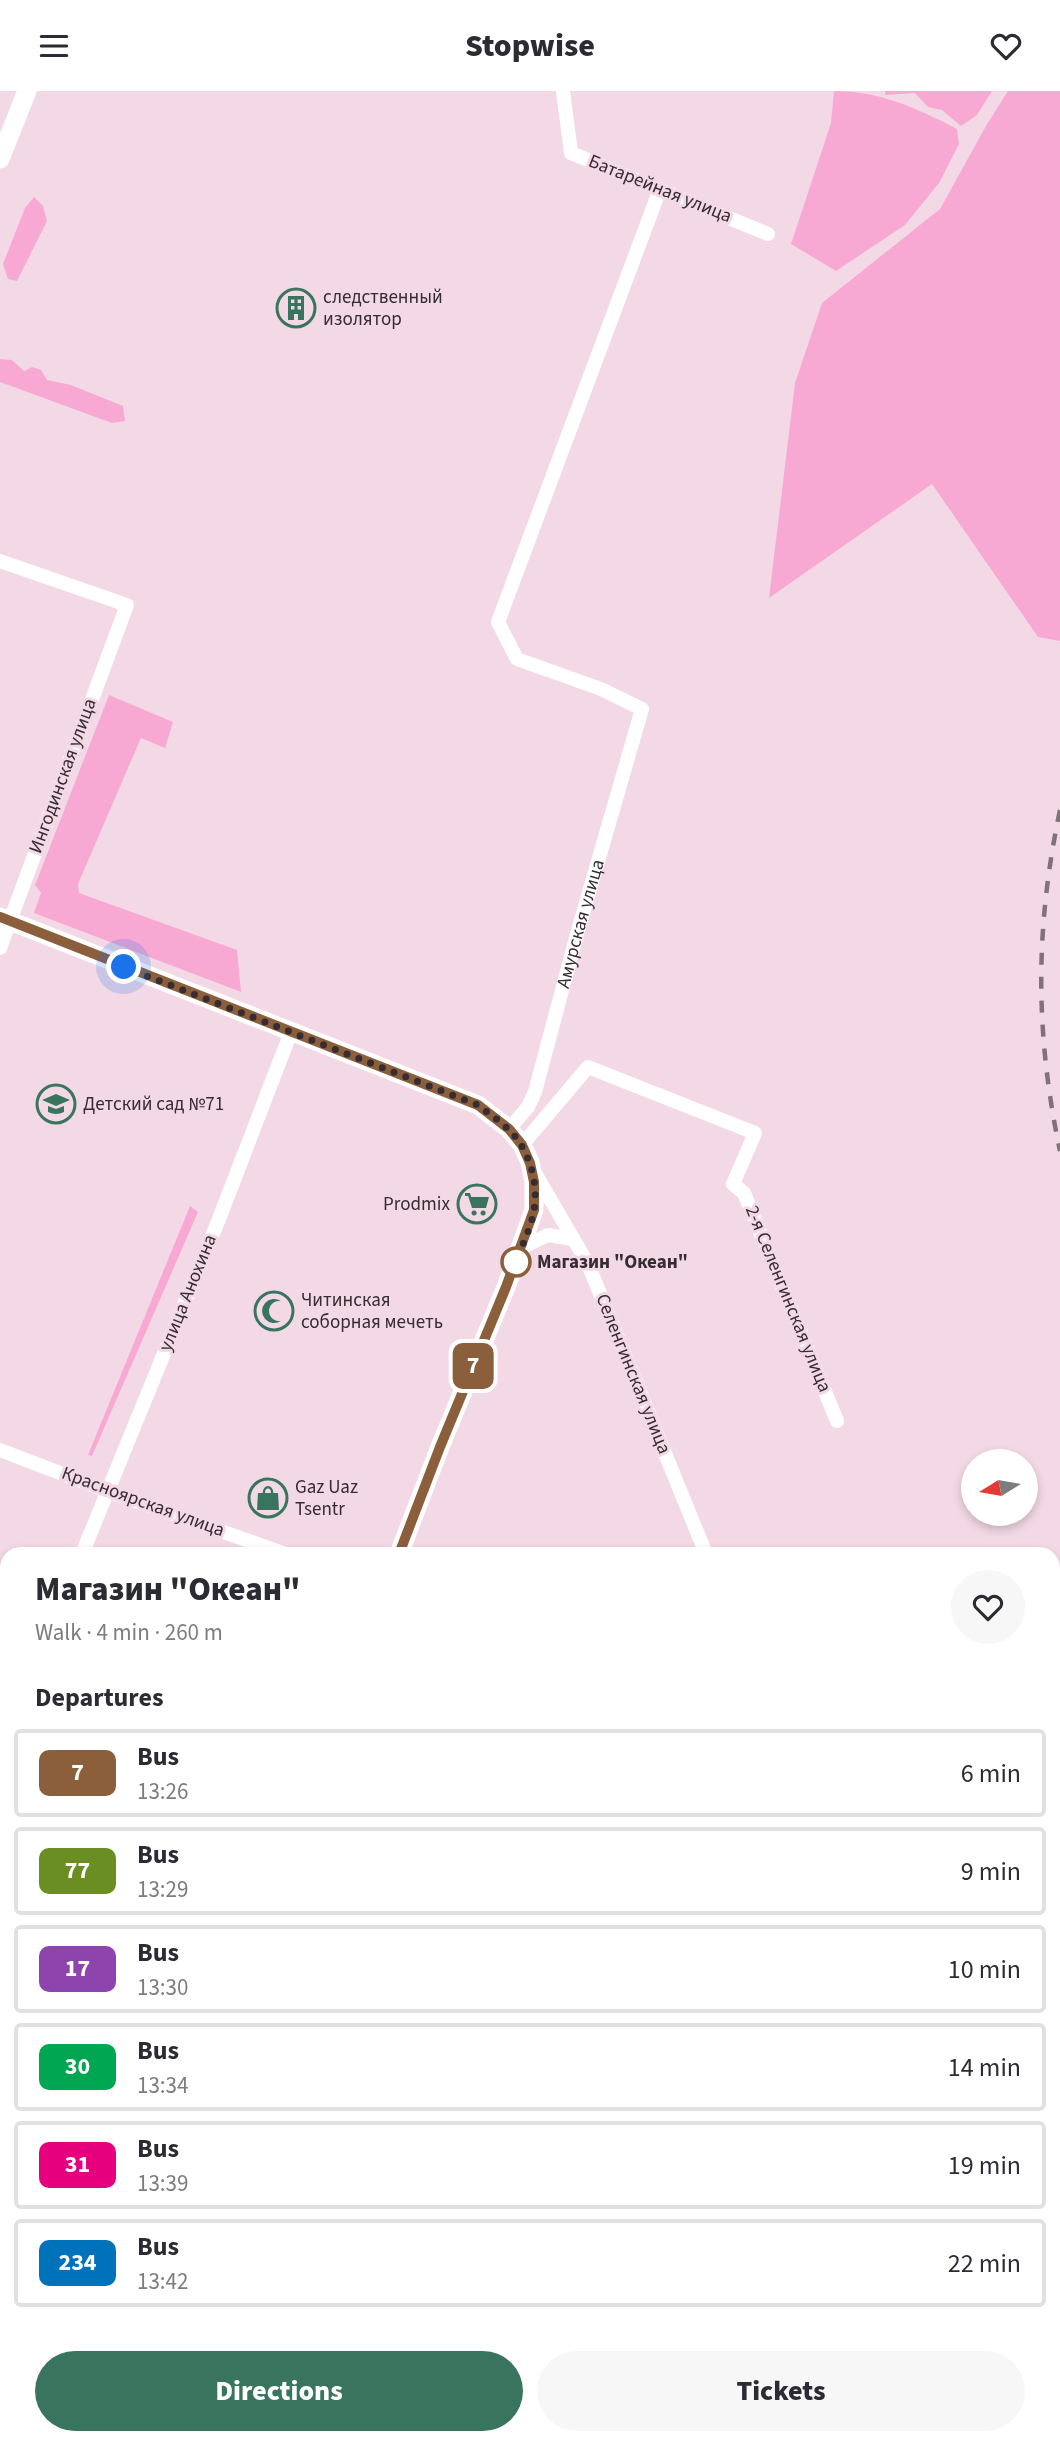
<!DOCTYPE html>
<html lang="en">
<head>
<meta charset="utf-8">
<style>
	:root { --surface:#fff; --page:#f7f7f7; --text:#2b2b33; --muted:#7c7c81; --line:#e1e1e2; --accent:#39745e }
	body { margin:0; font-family:"Source Sans 3",sans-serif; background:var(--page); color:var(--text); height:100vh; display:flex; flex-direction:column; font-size:26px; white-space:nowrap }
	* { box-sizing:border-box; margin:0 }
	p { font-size:23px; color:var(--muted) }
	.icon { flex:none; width:38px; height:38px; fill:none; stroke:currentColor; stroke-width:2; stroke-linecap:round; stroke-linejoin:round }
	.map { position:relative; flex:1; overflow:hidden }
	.sheet { position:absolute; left:0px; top:1456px; width:1060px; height:898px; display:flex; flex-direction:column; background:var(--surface); border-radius:21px 21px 0 0; box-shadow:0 4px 10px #0003 }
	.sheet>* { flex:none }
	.badge { padding:0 14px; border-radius:10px; font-size:24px; line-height:46px }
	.needle { width:46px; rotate:259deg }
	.fabs { position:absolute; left:961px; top:1358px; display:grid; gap:14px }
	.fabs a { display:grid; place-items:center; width:77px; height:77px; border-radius:50%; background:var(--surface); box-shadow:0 4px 10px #0003; font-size:35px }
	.you { position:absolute; width:35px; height:35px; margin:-18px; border:5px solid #fff; border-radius:50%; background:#1a73e8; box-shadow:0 0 0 10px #1a73e833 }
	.map>.badge { position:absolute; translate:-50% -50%; box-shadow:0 0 0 4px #fff }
	h2 { padding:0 35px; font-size:26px; line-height:63px }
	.round { display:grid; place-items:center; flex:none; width:74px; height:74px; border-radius:37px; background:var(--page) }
	.summary { display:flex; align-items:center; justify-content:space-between; height:119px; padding:0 35px }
	h1 { font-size:33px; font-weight:800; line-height:52px }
	.button { display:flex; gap:14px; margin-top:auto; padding:14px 35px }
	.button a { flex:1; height:80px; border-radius:42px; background:var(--accent); color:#fff; font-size:28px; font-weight:800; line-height:80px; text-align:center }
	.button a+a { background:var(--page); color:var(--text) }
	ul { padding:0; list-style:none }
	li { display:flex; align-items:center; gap:21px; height:88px; margin:0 14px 10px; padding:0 21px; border:4px solid var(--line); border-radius:7px }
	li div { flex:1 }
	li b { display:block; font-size:26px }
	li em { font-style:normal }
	li .badge { min-width:77px; font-weight:700; text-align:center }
	header { display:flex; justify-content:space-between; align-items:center; height:91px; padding:0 35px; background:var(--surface); font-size:32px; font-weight:800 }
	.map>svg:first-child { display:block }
	.green { fill:#f8a9d3 }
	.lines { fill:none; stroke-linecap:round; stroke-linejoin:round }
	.minor { stroke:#fff; stroke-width:14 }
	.secondary { stroke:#fff; stroke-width:19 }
	.rail { stroke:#817179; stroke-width:4.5; stroke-dasharray:12 12; stroke-linecap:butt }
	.line-casing { stroke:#fff; stroke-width:16 }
	.line { stroke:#8b5e3c; stroke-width:10 }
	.walk { stroke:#362c31; stroke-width:7; stroke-dasharray:0 12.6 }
	.stop-dot { fill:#fff; stroke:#8b5e3c; stroke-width:3.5 }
	.labels { text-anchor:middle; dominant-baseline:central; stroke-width:6; stroke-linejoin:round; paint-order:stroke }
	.street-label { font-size:19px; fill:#362c31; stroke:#f3d9e6 }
	.poi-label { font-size:19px; fill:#362c31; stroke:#f3d9e6; text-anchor:start }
	.stop-label { font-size:19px; font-weight:bold; fill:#362c31; stroke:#f3d9e6; text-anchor:start }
</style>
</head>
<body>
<header><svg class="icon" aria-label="menu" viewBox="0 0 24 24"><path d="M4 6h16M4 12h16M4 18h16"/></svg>Stopwise<svg class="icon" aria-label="heart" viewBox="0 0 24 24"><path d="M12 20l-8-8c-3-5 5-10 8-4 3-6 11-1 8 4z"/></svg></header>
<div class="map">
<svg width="1060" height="2353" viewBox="0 0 1060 2353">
	<rect width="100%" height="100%" fill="#f3d9e6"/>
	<path class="green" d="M834,0C879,0 917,17 957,38L959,53L939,92L905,134L836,180L791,153L831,32Z
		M885,0H992L977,24L961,35L942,19L928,16L915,2L885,4Z
		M1008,0H1060V550L1038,546L932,393L769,507L795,292L822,212L940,118L986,35Z
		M34,106L43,115L47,130L17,190L8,188L3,173L25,117Z
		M0,268L12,269L24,280L32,276L41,279L47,289L71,294L123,315L125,330L112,332L0,291Z
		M109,604L173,631L165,657L141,647L78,793L79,802L237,859L241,901L34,822L41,802L35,794Z
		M190,1115L198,1121L92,1365L88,1364Z"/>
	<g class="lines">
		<g class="minor">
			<path d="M563,0L571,62L768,143"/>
			<path d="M0,470L127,514L0,857"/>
			<path id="s1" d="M509,1038L528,1016L535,1001L577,843L642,618L601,598L517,568L498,531L660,98"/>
			<path d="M522,1054L588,976L755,1042L733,1093L744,1102L837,1330"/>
			<path d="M535,1082L588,1173L706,1463"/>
			<path d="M521,1157L548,1144L573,1148"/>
			<path d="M0,1359L107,1400L286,1463"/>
			<path d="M82,1463L219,1128L291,941"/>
			<path d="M1054,1660L1060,1676"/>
			<path d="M0,1665L7,1648"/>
			<path d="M0,1880L7,1883"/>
			<path d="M1054,1970L1060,1962"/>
			<path d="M575,2347L593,2353"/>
			<path d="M343,2353L365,2347"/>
		</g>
		<path class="secondary" d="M0,68L27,0
			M0,826L478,1014L509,1038L522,1054L530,1071L534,1091V1119L506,1196L440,1356L399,1463
			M49,2353L52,2347"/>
		<path class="rail" d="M1060,719C1035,837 1035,942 1060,1060
			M1054,2202L1060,2194
			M1054,2217L1060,2209
			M896,2353L904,2347
			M911,2353L919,2347"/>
	</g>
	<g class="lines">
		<defs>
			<path id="line" d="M0,826L478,1014L509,1038L522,1054L530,1072L534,1091V1119L506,1196L440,1356L399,1463"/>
		</defs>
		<use href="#line" class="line-casing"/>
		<use href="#line" class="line"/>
		<path class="walk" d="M124,876L478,1014C488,1022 499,1029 508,1038C529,1057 539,1092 534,1119C531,1138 520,1159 513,1177L516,1171"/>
	</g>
	<defs>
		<symbol id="building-ring" viewBox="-11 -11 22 22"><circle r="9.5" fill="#f3d9e6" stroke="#39745e" stroke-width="1.5"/><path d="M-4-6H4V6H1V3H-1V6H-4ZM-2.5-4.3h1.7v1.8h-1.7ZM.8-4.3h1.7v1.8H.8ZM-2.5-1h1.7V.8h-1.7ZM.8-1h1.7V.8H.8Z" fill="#39745e"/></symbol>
		<symbol id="school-ring" viewBox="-11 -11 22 22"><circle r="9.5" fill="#f3d9e6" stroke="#39745e" stroke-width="1.5"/><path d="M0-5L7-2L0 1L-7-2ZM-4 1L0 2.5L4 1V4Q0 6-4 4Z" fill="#39745e"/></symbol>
		<symbol id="supermarket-ring" viewBox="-11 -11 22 22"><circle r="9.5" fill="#f3d9e6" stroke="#39745e" stroke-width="1.5"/><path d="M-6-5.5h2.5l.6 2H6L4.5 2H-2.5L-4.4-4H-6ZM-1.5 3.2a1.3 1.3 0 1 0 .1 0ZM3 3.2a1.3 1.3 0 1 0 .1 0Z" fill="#39745e"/></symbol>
		<symbol id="mosque-ring" viewBox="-11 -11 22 22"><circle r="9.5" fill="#f3d9e6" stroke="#39745e" stroke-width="1.5"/><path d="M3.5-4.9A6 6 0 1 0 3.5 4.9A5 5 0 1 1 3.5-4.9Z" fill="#39745e"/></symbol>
		<symbol id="shop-ring" viewBox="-11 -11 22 22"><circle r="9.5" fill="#f3d9e6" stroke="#39745e" stroke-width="1.5"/><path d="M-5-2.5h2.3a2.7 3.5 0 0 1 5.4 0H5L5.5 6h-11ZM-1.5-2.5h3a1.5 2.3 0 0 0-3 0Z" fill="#39745e"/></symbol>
	</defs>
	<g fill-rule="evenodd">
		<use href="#building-ring" x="274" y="195" width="44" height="44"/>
		<use href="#school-ring" x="34" y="991" width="44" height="44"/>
		<use href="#supermarket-ring" x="455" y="1091" width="44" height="44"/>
		<use href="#mosque-ring" x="252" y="1198" width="44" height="44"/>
		<use href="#shop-ring" x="246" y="1385" width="44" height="44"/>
	</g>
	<circle class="stop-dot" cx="516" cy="1171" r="14"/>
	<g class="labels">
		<g class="street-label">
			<text transform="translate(660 98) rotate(22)">Батарейная улица</text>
			<text transform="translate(63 685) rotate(-70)">Ингодинская улица</text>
			<text stroke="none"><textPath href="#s1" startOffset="220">Амурская улица</textPath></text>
			<text transform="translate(188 1202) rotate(-68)">улица Анохина</text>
			<text transform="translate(788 1208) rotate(68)">2-я Селенгинская улица</text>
			<text transform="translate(633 1283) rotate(68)">Селенгинская улица</text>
			<text transform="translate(143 1411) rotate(20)">Красноярская улица</text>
		</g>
		<g class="poi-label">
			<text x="323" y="206">следственный<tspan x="323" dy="22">изолятор</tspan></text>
			<text x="83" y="1013">Детский сад №71</text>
			<text x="450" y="1113" text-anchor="end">Prodmix</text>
			<text x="301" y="1209">Читинская<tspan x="301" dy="22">соборная мечеть</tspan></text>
			<text x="295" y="1396">Gaz Uaz<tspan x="295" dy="22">Tsentr</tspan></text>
		</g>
		<g class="stop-label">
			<text x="537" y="1171">Магазин "Океан"</text>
		</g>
	</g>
</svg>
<div class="fabs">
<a><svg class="needle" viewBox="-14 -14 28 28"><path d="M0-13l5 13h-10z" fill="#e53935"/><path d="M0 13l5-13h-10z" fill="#7c7c81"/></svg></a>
</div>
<div class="you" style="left:124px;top:876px"></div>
<b class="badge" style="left:473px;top:1275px;background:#8b5e3c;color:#fff">7</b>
<section class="sheet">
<div class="summary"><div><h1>Магазин &quot;Океан&quot;</h1><p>Walk · 4 min · 260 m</p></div><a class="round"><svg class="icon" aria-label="heart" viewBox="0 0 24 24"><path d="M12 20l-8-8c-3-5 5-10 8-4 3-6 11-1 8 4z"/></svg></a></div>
<h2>Departures</h2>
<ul>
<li><span class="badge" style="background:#8b5e3c;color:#fff">7</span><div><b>Bus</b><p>13:26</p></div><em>6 min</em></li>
<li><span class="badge" style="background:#6b8e23;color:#fff">77</span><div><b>Bus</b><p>13:29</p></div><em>9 min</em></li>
<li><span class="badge" style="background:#8e44ad;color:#fff">17</span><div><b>Bus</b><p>13:30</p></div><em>10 min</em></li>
<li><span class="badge" style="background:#00a651;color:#fff">30</span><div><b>Bus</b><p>13:34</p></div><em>14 min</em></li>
<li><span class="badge" style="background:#e6007e;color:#fff">31</span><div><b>Bus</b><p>13:39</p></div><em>19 min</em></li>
<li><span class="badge" style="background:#0072bc;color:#fff">234</span><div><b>Bus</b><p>13:42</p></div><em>22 min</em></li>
</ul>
<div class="button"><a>Directions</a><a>Tickets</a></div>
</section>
</div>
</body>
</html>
